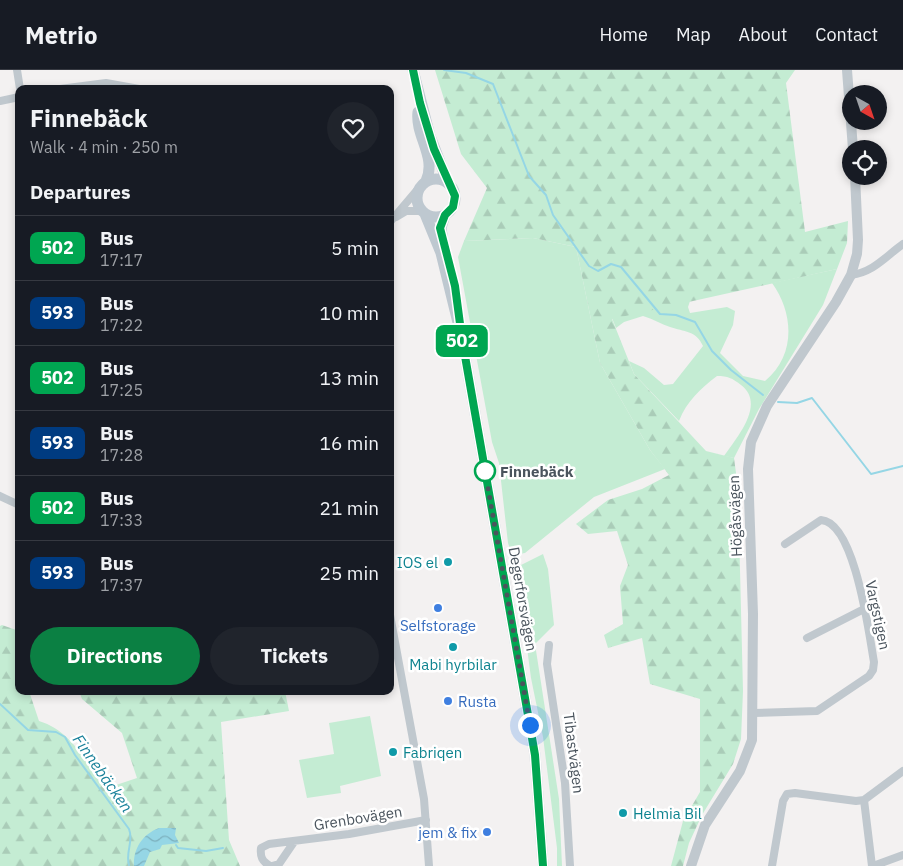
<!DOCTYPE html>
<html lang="en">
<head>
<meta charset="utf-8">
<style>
	:root { --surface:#171b24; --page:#20242c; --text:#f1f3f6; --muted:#9ea1a6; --line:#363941; --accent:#0b8043 }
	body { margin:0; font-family:"IBM Plex Sans",sans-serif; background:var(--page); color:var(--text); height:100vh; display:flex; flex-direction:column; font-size:19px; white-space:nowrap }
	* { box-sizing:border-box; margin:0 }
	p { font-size:16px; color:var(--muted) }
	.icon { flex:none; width:28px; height:28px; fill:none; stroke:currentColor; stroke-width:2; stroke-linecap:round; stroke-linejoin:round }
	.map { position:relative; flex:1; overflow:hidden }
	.side { position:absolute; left:15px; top:15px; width:379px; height:610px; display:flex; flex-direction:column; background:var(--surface); border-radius:10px; box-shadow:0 2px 8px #0003 }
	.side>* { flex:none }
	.badge { padding:0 10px; border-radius:8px; font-size:18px; line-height:32px }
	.needle { width:32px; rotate:140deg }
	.fabs { position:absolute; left:842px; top:15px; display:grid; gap:10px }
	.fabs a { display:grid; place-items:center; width:45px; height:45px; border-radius:50%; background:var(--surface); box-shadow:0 2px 8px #0003; font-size:25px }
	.you { position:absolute; width:25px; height:25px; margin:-12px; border:4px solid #fff; border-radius:50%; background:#1a73e8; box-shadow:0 0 0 8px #1a73e833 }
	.map>.badge { position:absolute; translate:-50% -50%; box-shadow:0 0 0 2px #fff }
	h2 { padding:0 15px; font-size:19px; line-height:45px }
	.round { display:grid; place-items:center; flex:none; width:52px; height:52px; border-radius:26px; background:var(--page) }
	.overview { display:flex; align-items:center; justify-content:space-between; height:85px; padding:0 15px }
	h1 { font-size:24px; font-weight:700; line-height:38px }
	.button { display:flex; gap:10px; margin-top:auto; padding:10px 15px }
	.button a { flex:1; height:58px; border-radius:30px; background:var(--accent); color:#fff; font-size:20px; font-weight:700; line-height:58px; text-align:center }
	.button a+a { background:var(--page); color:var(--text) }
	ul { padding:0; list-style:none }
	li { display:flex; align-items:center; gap:15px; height:65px; padding:0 15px; border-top:1px solid var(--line) }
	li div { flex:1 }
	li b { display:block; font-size:19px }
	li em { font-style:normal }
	li .badge { min-width:55px; font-weight:700; text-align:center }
	header { display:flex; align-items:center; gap:30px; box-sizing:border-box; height:70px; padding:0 25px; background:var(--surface); border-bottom:1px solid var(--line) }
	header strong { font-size:24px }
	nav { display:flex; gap:28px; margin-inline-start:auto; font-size:18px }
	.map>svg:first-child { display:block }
	.grass { fill:#c4ecd3 }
	.forest { fill:url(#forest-firs) }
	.water { fill:url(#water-waves) }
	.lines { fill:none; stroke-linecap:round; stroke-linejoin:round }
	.stream { stroke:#95d6e5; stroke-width:2 }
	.minor { stroke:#c0c8ce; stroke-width:8 }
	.tertiary { stroke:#c0c8ce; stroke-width:10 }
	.secondary { stroke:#bec8d0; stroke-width:11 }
	.line-casing { stroke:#fff; stroke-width:11 }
	.line { stroke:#00a651; stroke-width:8 }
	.walk { stroke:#4a545d; stroke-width:5; stroke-dasharray:0 9 }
	.stop-dot { fill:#fff; stroke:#00a651; stroke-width:2.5 }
	.culture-dot { fill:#0f9aa8; stroke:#fff; stroke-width:2 }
	.shop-dot { fill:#3f7fe0; stroke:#fff; stroke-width:2 }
	.labels { text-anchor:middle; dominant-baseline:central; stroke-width:5; stroke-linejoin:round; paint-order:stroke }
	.stop-label { font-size:15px; font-weight:bold; fill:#4a545d; stroke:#fff; text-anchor:start }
	.street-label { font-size:15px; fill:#4a545d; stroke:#fff }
	.culture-label { font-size:15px; fill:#0d838f; stroke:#fff; text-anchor:start }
	.shop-label { font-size:15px; fill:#366cbe; stroke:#fff }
	.water-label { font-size:16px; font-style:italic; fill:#19819a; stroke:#fff }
</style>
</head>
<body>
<header>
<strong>Metrio</strong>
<nav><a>Home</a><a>Map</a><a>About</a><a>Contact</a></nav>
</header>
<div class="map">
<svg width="903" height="796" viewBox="0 0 903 796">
	<defs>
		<pattern id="forest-firs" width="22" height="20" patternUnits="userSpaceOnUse" patternTransform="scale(1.25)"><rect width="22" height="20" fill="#c4ecd3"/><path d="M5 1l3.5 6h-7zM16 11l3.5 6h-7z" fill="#aaccb8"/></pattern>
		<pattern id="water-waves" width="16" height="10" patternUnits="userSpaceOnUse" patternTransform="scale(1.25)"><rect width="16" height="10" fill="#95d6e5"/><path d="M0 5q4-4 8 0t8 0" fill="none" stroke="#7cb0bd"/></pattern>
	</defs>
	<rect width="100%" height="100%" fill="#f3f1f1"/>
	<path class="grass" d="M533,168L576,177L600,293L650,380L665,399L594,427L525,483L512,485L508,473L499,393L492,372L458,187L464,171Z
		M837,199L823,235L759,339L734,388L724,386C737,367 766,334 741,315C732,308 728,306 717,306C700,319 687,331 679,351L634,304L629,291L644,298L664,315L673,314L703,276C696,260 684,262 670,257C661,254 653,249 643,246L624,252L616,258L612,248L690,231L688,237L690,243L727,237L735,241L733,255L720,283L743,306L765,311C796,286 794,243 772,213Z
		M543,484L548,499L554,555L535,574L559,729L562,796H557V778L543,667L531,608L517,502L521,495Z
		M370,646L381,706L340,716L341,723L307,728L299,690L334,684L329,653Z"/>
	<path class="forest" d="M435,0H795L786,13L805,162L848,151L847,173L837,199L612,249L634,304L706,381L734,388L738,418L743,621L741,669L733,694L702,745L689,773L683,796H671L683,751L700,722V629L650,614L642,568L608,578L604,565L623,554L620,516L628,495L617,461L588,464L576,454L608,430L642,419L669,405L650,380L600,293L576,177L533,168L464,171L487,118L461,84Z
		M2,555L19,561V621H29L39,651C72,661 86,692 104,719L137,708L122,663L82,629L79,621H285L289,641L221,652L229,770L240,796H0V556Z"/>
	<path class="water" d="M159,758H176L175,765L179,773L162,775L160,779L150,782L144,796H134C133,778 143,764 159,758Z"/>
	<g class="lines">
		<path class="stream" d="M444,0L466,3L493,14L529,106L546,125L553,145L589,196L598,201L611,194L621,197L660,244L676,245L695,252L712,281L731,300L763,325
			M778,332L797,333L812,328L871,404L903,396
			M0,634L28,660L56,662L65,667L75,685L129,759C134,772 125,782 129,795
			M176,775L178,778L206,781L223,778"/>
		<path class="minor" d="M17,0L20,19
			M60,19L106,13L139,19
			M0,31L19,27
			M396,147L406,141H421
			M390,152L418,119
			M851,205C874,202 886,186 903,174
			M0,426L19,435
			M390,545L424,729L429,796
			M807,568L864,539
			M549,575L547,594L565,713L570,796
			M753,643L817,641L869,606L873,600L874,592C869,564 855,452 821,450L785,474
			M864,730L872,796
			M270,796C262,791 260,787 261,778L269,774L349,764L426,750
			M272,796L279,794L294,772
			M772,796L783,731L787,724L795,723L856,731L864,730L903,701
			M873,796L903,785"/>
		<path class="tertiary" d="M847,0L853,79
			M691,796L705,755L740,701L752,670L753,544L748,399L751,372L767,336L836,232L851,205L857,184L858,170L855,106"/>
		<path class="secondary" d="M413,0L430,66L448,113
			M418,42C415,66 437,87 426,111
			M417 128a19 19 0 1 1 38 0a19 19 0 1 1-38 0Z
			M425,144L441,183L462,269L535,685L543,796
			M443,172L441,158L445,145"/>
	</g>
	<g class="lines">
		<defs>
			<path id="line" d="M413,0L420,33L434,79L455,126L453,137L445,145L440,158L455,216L462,269L535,685L543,796"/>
		</defs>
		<use href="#line" class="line-casing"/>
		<use href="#line" class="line"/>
		<path class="walk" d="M485,401L530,655"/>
	</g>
	<circle class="stop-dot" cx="485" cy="401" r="10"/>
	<g class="culture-dot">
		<circle cx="448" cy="492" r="5"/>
		<circle cx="453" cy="577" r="5"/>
		<circle cx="393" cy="682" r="5"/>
		<circle cx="623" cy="743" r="5"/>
	</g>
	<g class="shop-dot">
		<circle cx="438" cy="538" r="5"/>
		<circle cx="448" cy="631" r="5"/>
		<circle cx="487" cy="762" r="5"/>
	</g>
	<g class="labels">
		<g class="stop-label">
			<text x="500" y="401">Finnebäck</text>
		</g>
		<g class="street-label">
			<text transform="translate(735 446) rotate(-92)">Högåsvägen</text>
			<text transform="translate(523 529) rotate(80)">Degerforsvägen</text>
			<text transform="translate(878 545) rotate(78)">Vargstigen</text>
			<text transform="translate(574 683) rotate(83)">Tibastvägen</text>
			<text transform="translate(358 748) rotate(-9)">Grenbovägen</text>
		</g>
		<g class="culture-label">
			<text x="438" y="492" text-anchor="end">IOS el</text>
			<text x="453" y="594" text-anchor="middle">Mabi hyrbilar</text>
			<text x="403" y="682">Fabriqen</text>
			<text x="633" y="743">Helmia Bil</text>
		</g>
		<g class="shop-label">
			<text x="438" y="555">Selfstorage</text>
			<text x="458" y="631" text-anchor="start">Rusta</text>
			<text x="477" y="762" text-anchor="end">jem &amp; fix</text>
		</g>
		<g class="water-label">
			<text transform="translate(103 703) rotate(55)">Finnebäcken</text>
		</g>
	</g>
</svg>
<div class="fabs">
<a><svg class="needle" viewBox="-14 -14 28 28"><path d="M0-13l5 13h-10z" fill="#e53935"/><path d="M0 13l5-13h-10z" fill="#9ea1a6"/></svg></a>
<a><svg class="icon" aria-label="locate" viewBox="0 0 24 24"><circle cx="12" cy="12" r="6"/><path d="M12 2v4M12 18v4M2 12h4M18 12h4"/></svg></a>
</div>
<div class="you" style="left:530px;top:655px"></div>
<b class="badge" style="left:462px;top:271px;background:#00a651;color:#fff">502</b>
<section class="side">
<div class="overview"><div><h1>Finnebäck</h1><p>Walk · 4 min · 250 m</p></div><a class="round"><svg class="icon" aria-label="heart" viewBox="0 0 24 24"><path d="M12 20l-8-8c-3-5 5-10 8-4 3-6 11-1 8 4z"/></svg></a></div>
<h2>Departures</h2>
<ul>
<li><span class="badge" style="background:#00a651;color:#fff">502</span><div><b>Bus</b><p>17:17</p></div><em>5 min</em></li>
<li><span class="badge" style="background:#003b80;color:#fff">593</span><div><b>Bus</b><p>17:22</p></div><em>10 min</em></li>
<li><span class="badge" style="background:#00a651;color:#fff">502</span><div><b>Bus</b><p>17:25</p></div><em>13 min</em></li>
<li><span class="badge" style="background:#003b80;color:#fff">593</span><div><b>Bus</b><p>17:28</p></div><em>16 min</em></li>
<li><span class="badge" style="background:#00a651;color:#fff">502</span><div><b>Bus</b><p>17:33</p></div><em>21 min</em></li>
<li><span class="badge" style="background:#003b80;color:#fff">593</span><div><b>Bus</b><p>17:37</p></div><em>25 min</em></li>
</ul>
<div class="button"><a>Directions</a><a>Tickets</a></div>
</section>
</div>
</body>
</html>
